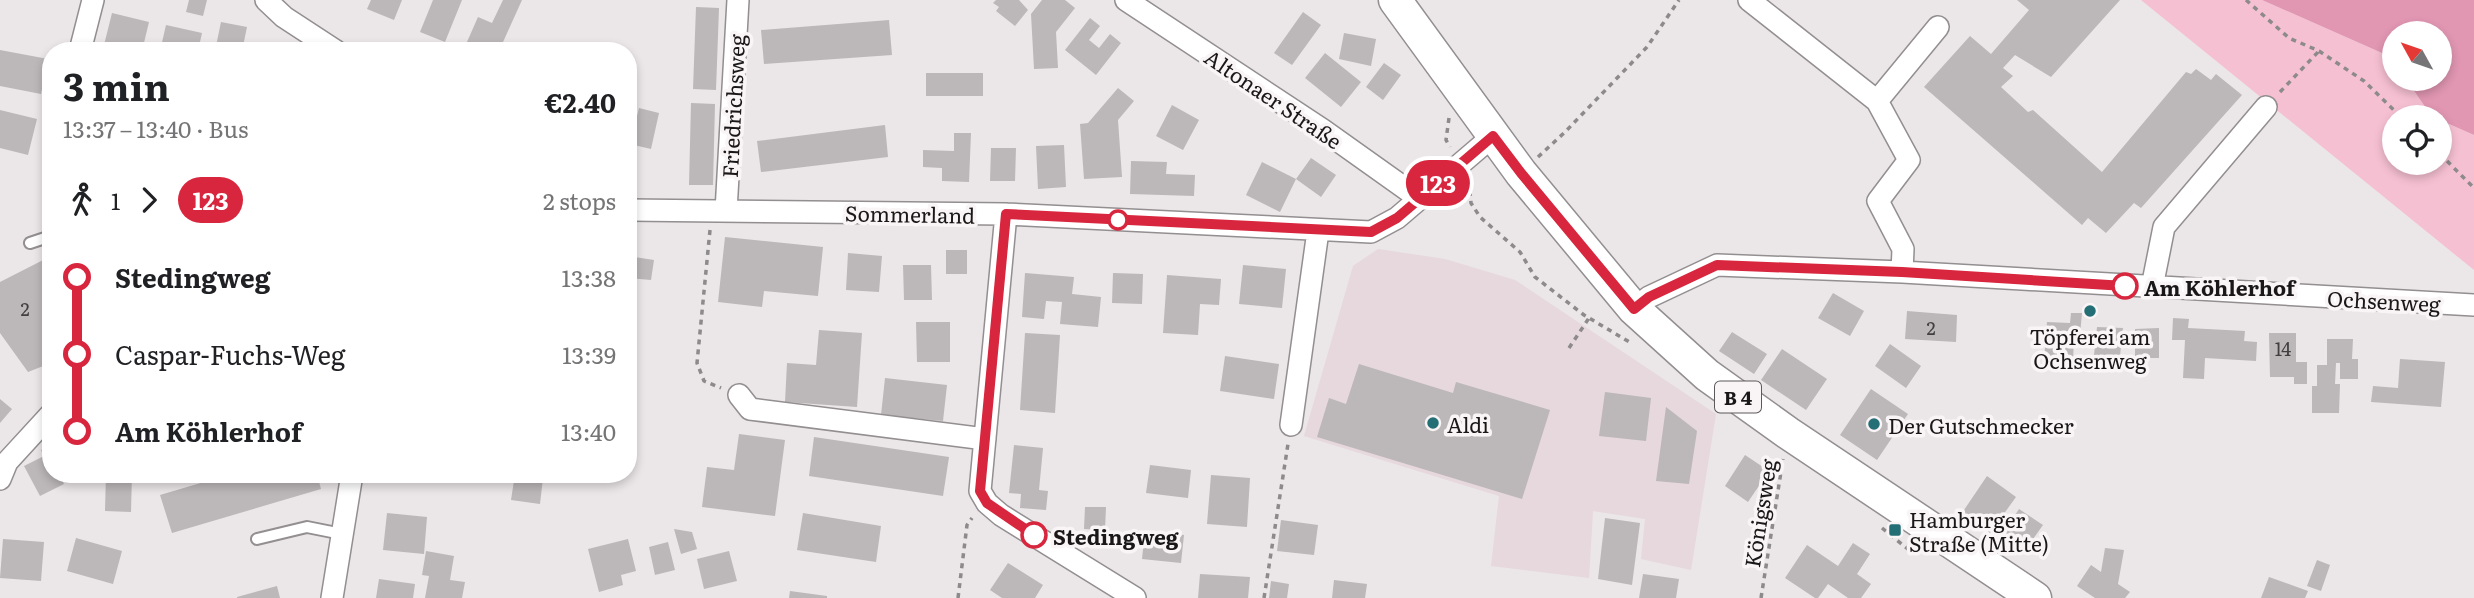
<!DOCTYPE html>
<html lang="en">
<head>
<meta charset="utf-8">
<style>
	:root { --surface:#fff; --page:#f6f6f6; --text:#202124; --muted:#757577 }
	body { margin:0; font-family:Literata,serif; background:var(--page); color:var(--text); height:100vh; display:flex; flex-direction:column; font-size:26px; white-space:nowrap }
	* { box-sizing:border-box; margin:0 }
	p { font-size:23px; color:var(--muted) }
	.icon { flex:none; width:38px; height:38px; fill:none; stroke:currentColor; stroke-width:2; stroke-linecap:round; stroke-linejoin:round }
	.map { position:relative; flex:1; overflow:hidden }
	.details { position:absolute; left:42px; top:42px; width:595px; height:441px; display:flex; flex-direction:column; background:var(--surface); border-radius:28px; box-shadow:0 4px 10px #0003 }
	.details>* { flex:none }
	.badge { padding:0 14px; border-radius:23px; font-size:24px; line-height:46px }
	.needle { width:46px; rotate:310deg }
	.controls { position:absolute; left:2382px; top:21px; display:grid; gap:14px }
	.controls a { display:grid; place-items:center; width:70px; height:70px; border-radius:50%; background:var(--surface); box-shadow:0 4px 10px #0003; font-size:35px }
	.map>.badge { position:absolute; translate:-50% -50%; box-shadow:0 0 0 4px #fff }
	.legs { display:flex; align-items:center; gap:10px; height:77px; padding:0 21px; font-size:23px }
	.legs p { margin-inline-start:auto }
	.head { display:flex; align-items:center; justify-content:space-between; height:119px; padding:0 21px }
	h1 { font-size:38px; font-weight:700; line-height:52px }
	ul { padding:0 21px; list-style:none }
	li { display:flex; align-items:center; gap:24px; height:77px; font-size:26px }
	li i { display:grid; place-items:center; width:10px; height:100%; margin:0 9px; background:currentColor }
	li i::after { content:''; width:18px; height:18px; margin:-9px; border:5px solid; border-radius:50%; background:var(--surface) }
	li p { margin-inline-start:auto }
	li:first-child i { background:linear-gradient(#0000 50%,currentColor 0) }
	li:last-child i { background:linear-gradient(currentColor 50%,#0000 0) }
	.map>svg:first-child { display:block }
	.built { fill:#e6d8dd }
	.green { fill:#f6c0d3 }
	.water { fill:#e196b2 }
	.building { fill:#bcb7b9 }
	.lines { fill:none; stroke-linecap:round; stroke-linejoin:round }
	.lane-casing { stroke:#938e90; stroke-width:14 }
	.street-casing { stroke:#938e90; stroke-width:24 }
	.primary-casing { stroke:#938e90; stroke-width:35 }
	.path { stroke:#8d8a8b; stroke-width:3.5; stroke-dasharray:5 5; stroke-linecap:butt }
	.lane { stroke:#fff; stroke-width:10 }
	.street { stroke:#fff; stroke-width:21 }
	.primary { stroke:#fff; stroke-width:32 }
	.line-1-casing { stroke:#fff; stroke-width:16 }
	.line-1 { stroke:#d7263d; stroke-width:10 }
	.stop-1-dot { fill:#fff; stroke:#d7263d; stroke-width:3.5 }
	.poi-dot { fill:#246e76; stroke:#f9f4f5; stroke-width:2.5 }
	.labels { text-anchor:middle; dominant-baseline:central; stroke-width:7; stroke-linejoin:round; paint-order:stroke }
	.number-label { font-size:18px; fill:#423f40 }
	.shield { fill:#f9f4f5; stroke:#5c595a; stroke-width:2 }
	.shield-label { font-size:19px; font-weight:bold; fill:#191717 }
	.street-label { font-size:21px; fill:#191717; stroke:#f9f4f5 }
	.stop-label { font-size:21px; font-weight:bold; fill:#191717; stroke:#f9f4f5; text-anchor:start }
	.poi-label { font-size:21px; fill:#191717; stroke:#f9f4f5; text-anchor:start }
</style>
</head>
<body>
<div class="map">
<svg width="2474" height="598" viewBox="0 0 2474 598">
	<rect width="100%" height="100%" fill="#ebe6e8"/>
	<path class="built" d="M1378,249L1445,259L1515,280L1716,414L1691,570L1641,559L1645,519L1593,511L1589,578L1491,566L1499,496L1304,436L1353,266Z"/>
	<path class="green" d="M2141,0H2262L2391,57L2394,61V79H2406L2432,117H2394V163H2440V120L2474,135V270Z"/>
	<path class="water" d="M2262,0H2474V135L2440,120V117H2432L2406,79H2440V33H2394V61L2391,57Z"/>
	<path class="building" d="M189,0H207L203,16L186,12Z
		M371,0H402L394,20L367,9Z
		M433,0H462L445,42L420,32Z
		M503,0H522L499,51H463L478,17L492,23Z
		M996,0H1019L1028,10L1015,26L996,11L999,7L993,3Z
		M1042,0H1065L1075,8L1056,32L1058,68L1034,69L1031,14Z
		M2017,0H2120L2051,77L2015,55L2003,68L2013,76L2001,87L2028,112L2033,110L2102,172L2186,72L2191,74L2196,69L2211,80L2216,74L2242,95L2141,208L2134,203L2106,233L2088,218L2082,225L1924,87L1970,36L1991,54L2029,10Z
		M696,7L719,8L716,90L693,89Z
		M1303,12L1321,25L1292,65L1274,53Z
		M112,13L149,22L142,51H125L104,45Z
		M1090,18L1100,26L1089,40L1099,48L1110,34L1121,43L1096,75L1065,50Z
		M889,20L892,55L764,64L761,30Z
		M221,22L247,27L242,51H215Z
		M166,25L202,33L198,51H160Z
		M1344,33L1376,39L1371,66L1339,59Z
		M0,50L48,59L41,94L0,86Z
		M1325,53L1361,82L1341,107L1305,78Z
		M1384,63L1401,75L1383,100L1366,87Z
		M926,73H983V96H926Z
		M1118,88L1134,101L1118,120L1122,177L1084,179L1080,124L1088,123Z
		M691,103L715,104L713,185H689Z
		M1172,105L1199,120L1183,150L1156,136Z
		M639,108L659,113L651,149L634,145L628,166V131L633,132Z
		M0,110L37,119L28,155L0,148Z
		M885,125L888,157L761,172L757,141Z
		M954,133H971L969,182L942,181V168L923,167V150L954,151Z
		M1064,145L1066,187L1038,189L1036,146Z
		M991,148H1016L1015,181H990Z
		M1311,158L1336,175L1321,197L1296,179Z
		M1131,161L1167,162L1166,174L1195,175L1194,196L1130,194Z
		M1262,162L1296,179L1280,212L1246,195Z
		M725,237L823,247L818,296L764,291L762,307L718,302Z
		M946,250H967V274H946Z
		M848,253L882,256L879,292L846,290Z
		M51,256V363L28,372L0,333V282Z
		M628,256L654,260L651,280L628,278Z
		M903,265H931L932,300H904Z
		M1243,265L1286,269L1282,308L1239,304Z
		M1025,273L1074,277L1072,294L1101,297L1098,327L1060,324L1062,302L1046,301L1044,319L1022,317Z
		M1113,273L1143,274L1142,304L1112,303Z
		M1167,275L1221,279L1219,305L1200,304L1198,335L1163,333Z
		M1833,293L1864,311L1850,336L1818,318Z
		M1907,311L1957,315L1956,342L1905,339Z
		M2071,313H2082L2080,335H2074L2073,363L2044,361L2047,322L2070,323Z
		M2173,318L2189,319L2188,328L2245,331L2244,341L2257,342L2256,361L2205,358L2204,379L2183,378L2185,340H2172Z
		M916,322H950V362H917Z
		M2097,327L2123,328L2120,356L2094,355Z
		M2159,328V358H2135V329Z
		M819,330L862,333L857,407L785,402L787,363L816,365Z
		M1732,332L1767,354L1754,374L1719,351Z
		M1025,333L1060,335L1055,413L1020,410Z
		M2269,333H2296V362H2307V384H2294V377H2270Z
		M2327,339H2353L2352,359H2358V379H2340V363H2336L2335,384H2340L2339,413H2312V386H2317V365H2327Z
		M1890,344L1921,366L1906,388L1875,366Z
		M1782,349L1827,379L1806,410L1761,380Z
		M1225,356L1279,364L1274,399L1220,391Z
		M2400,359L2445,362L2441,407L2371,402L2373,386L2398,388Z
		M1359,364L1453,393L1456,382L1550,410L1522,499L1317,437L1329,398L1346,404Z
		M885,378L947,385L943,421L881,415Z
		M1871,389L1908,414L1877,460L1840,435Z
		M1605,392L1651,398L1646,441L1599,436Z
		M0,399L12,409L0,423Z
		M1666,407L1697,431L1689,484L1656,481Z
		M739,434L785,440L775,516L702,507L707,467L734,470Z
		M814,437L949,457L943,496L809,476Z
		M51,445V474H59L64,484L40,496L24,466L44,456L41,450Z
		M1014,445L1043,448L1039,490L1048,491L1046,510L1020,508L1021,494L1009,493Z
		M1745,455L1769,471L1748,502L1725,486Z
		M1150,465L1191,470L1188,498L1146,493Z
		M106,474H132L131,512L105,511Z
		M231,474H317L321,489L172,533L160,495Z
		M515,474H562L561,480L543,478L540,504L511,500Z
		M1211,475L1250,478L1247,527L1207,524Z
		M1987,476L2016,497L1990,533L1962,513Z
		M1085,507H1106L1105,530L1084,529Z
		M2019,509L2043,525L2023,553L2000,538Z
		M387,513L427,517L424,554L383,550Z
		M803,513L881,526L876,562L797,550Z
		M1605,518L1640,523L1632,585L1598,579Z
		M1281,520L1318,525L1314,555L1277,551Z
		M674,529L692,532L697,549L681,554Z
		M1145,531L1184,535L1181,563L1142,559Z
		M76,538L122,551L113,584L67,571Z
		M3,539L44,542L41,581L0,578Z
		M628,539L636,571L621,575L623,585L599,592L588,549Z
		M668,542L675,570L655,575L649,547Z
		M1853,543L1870,554L1857,574L1871,584L1861,598H1848L1828,584L1818,598H1815L1785,578L1807,545L1838,566Z
		M2105,548L2124,550L2118,584L2130,592L2125,598H2095L2077,586L2091,565L2101,572Z
		M426,551L454,556L450,580L465,582L462,598H425L429,576L422,575Z
		M729,551L737,581L704,589L697,559Z
		M2317,560L2330,565L2321,591L2307,586Z
		M1008,563L1043,585L1035,598H1002L990,590Z
		M1200,574L1250,577L1248,598H1198Z
		M1643,574L1679,579L1676,598H1639Z
		M2269,577L2308,591L2305,598H2261Z
		M379,579L415,584L413,598H376Z
		M1334,580L1367,584L1365,598H1332Z
		M1271,581L1289,584L1287,598H1269Z
		M277,586L280,598H237V597Z
		M790,591L827,596V598H789Z"/>
	<g class="lines">
		<defs>
			<path id="lane" d="M30,243L51,236
				M257,539L307,527L342,534"/>
			<path id="street" d="M266,0L284,17L336,51
				M1126,0L1323,130L1420,199
				M1749,0L1877,101
				M80,51L93,0
				M628,210L1006,214L1371,232L1397,218L1493,136
				M726,211L738,0
				M1006,214L980,491L987,503L1001,515L1135,598
				M1902,272L1903,249L1878,201L1909,160L1877,101L1938,27
				M2152,287L2164,227L2266,107
				M1634,309L1649,297L1717,265L1902,272L2474,305
				M739,395L750,409L985,439
				M1291,425L1318,231
				M0,479L7,462L51,414
				M332,598L352,474"/>
			<path id="primary" d="M1395,0L1521,173L1634,309L1707,375L1788,433L2035,598"/>
		</defs>
		<use href="#lane" class="lane-casing"/>
		<use href="#street" class="street-casing"/>
		<use href="#primary" class="primary-casing"/>
		<path class="path" d="M2246,0L2289,38L2319,51L2364,81L2401,117
			M2280,92L2319,51
			M1449,118L1446,140L1450,147
			M2440,154L2474,188
			M1538,157L1565,132L1647,47L1679,0
			M1469,181L1471,203L1480,217L1520,252L1535,277L1584,315L1631,343
			M710,230L697,363L704,381L721,388
			M1569,348L1589,318
			M1882,528L1909,550L1918,553
			M958,598L967,525L972,518
			M1264,598L1288,444
			M1761,598L1783,459"/>
		<use href="#lane" class="lane"/>
		<use href="#street" class="street"/>
		<use href="#primary" class="primary"/>
	</g>
	<g class="lines">
		<defs>
			<path id="line-1" d="M1034,535L987,503L980,491L1006,214L1371,232L1397,218L1493,136L1521,173L1634,309L1649,297L1717,265L1902,272L2125,286"/>
		</defs>
		<use href="#line-1" class="line-1-casing"/>
		<use href="#line-1" class="line-1"/>
	</g>
	<g class="stop-1-dot">
		<circle cx="1118" cy="220" r="9"/>
		<circle cx="2125" cy="286" r="12"/>
		<circle cx="1034" cy="535" r="12"/>
	</g>
	<g class="poi-dot">
		<circle cx="2090" cy="311" r="7"/>
		<circle cx="1433" cy="423" r="7"/>
		<circle cx="1874" cy="424" r="7"/>
		<rect x="1888" y="523" width="14" height="14" rx="3.5"/>
	</g>
	<g class="labels">
		<g class="number-label">
			<text x="25" y="308">2</text>
			<text x="1931" y="327">2</text>
			<text x="2283" y="348">14</text>
		</g>
		<rect class="shield" x="1715" y="381.5" width="46" height="31" rx="5"/>
		<g class="shield-label">
			<text x="1738" y="397">B 4</text>
		</g>
		<g class="street-label">
			<text transform="translate(1274 98) rotate(34)">Altonaer Straße</text>
			<text transform="translate(732 106) rotate(-87)">Friedrichsweg</text>
			<text transform="translate(910 213) rotate(1)">Sommerland</text>
			<text transform="translate(2384 300) rotate(3)">Ochsenweg</text>
			<text transform="translate(1759 513) rotate(-81)">Königsweg</text>
		</g>
		<g class="stop-label">
			<text x="2144" y="286">Am Köhlerhof</text>
			<text x="1053" y="535">Stedingweg</text>
		</g>
		<g class="poi-label">
			<text x="2090" y="335" text-anchor="middle">Töpferei am<tspan x="2090" dy="24">Ochsenweg</tspan></text>
			<text x="1447" y="423">Aldi</text>
			<text x="1888" y="424">Der Gutschmecker</text>
			<text x="1909" y="518">Hamburger<tspan x="1909" dy="24">Straße (Mitte)</tspan></text>
		</g>
	</g>
</svg>
<div class="controls">
<a><svg class="needle" viewBox="-14 -14 28 28"><path d="M0-13l5 13h-10z" fill="#e53935"/><path d="M0 13l5-13h-10z" fill="#757577"/></svg></a>
<a><svg class="icon" aria-label="locate" viewBox="0 0 24 24"><circle cx="12" cy="12" r="6"/><path d="M12 2v4M12 18v4M2 12h4M18 12h4"/></svg></a>
</div>
<b class="badge" style="left:1438px;top:183px;background:#d7263d;color:#fff">123</b>
<section class="details">
<div class="head"><div><h1>3 min</h1><p>13:37 – 13:40 · Bus</p></div><b>€2.40</b></div>
<div class="legs"><svg class="icon" aria-label="walk" viewBox="0 0 24 24"><circle cx="13" cy="4" r="2"/><path d="M13 8l-2 6 4 7M11 14l-3 7M7 12l3-4h3l4 4"/></svg>1<svg class="icon" aria-label="forward" viewBox="0 0 24 24"><path d="M9 5l7 7-7 7"/></svg><b class="badge" style="background:#d7263d;color:#fff">123</b><p>2 stops</p></div>
<ul>
<li><i style="color:#d7263d"></i><b>Stedingweg</b><p>13:38</p></li>
<li><i style="color:#d7263d"></i><span>Caspar-Fuchs-Weg</span><p>13:39</p></li>
<li><i style="color:#d7263d"></i><b>Am Köhlerhof</b><p>13:40</p></li>
</ul>
</section>
</div>
</body>
</html>
